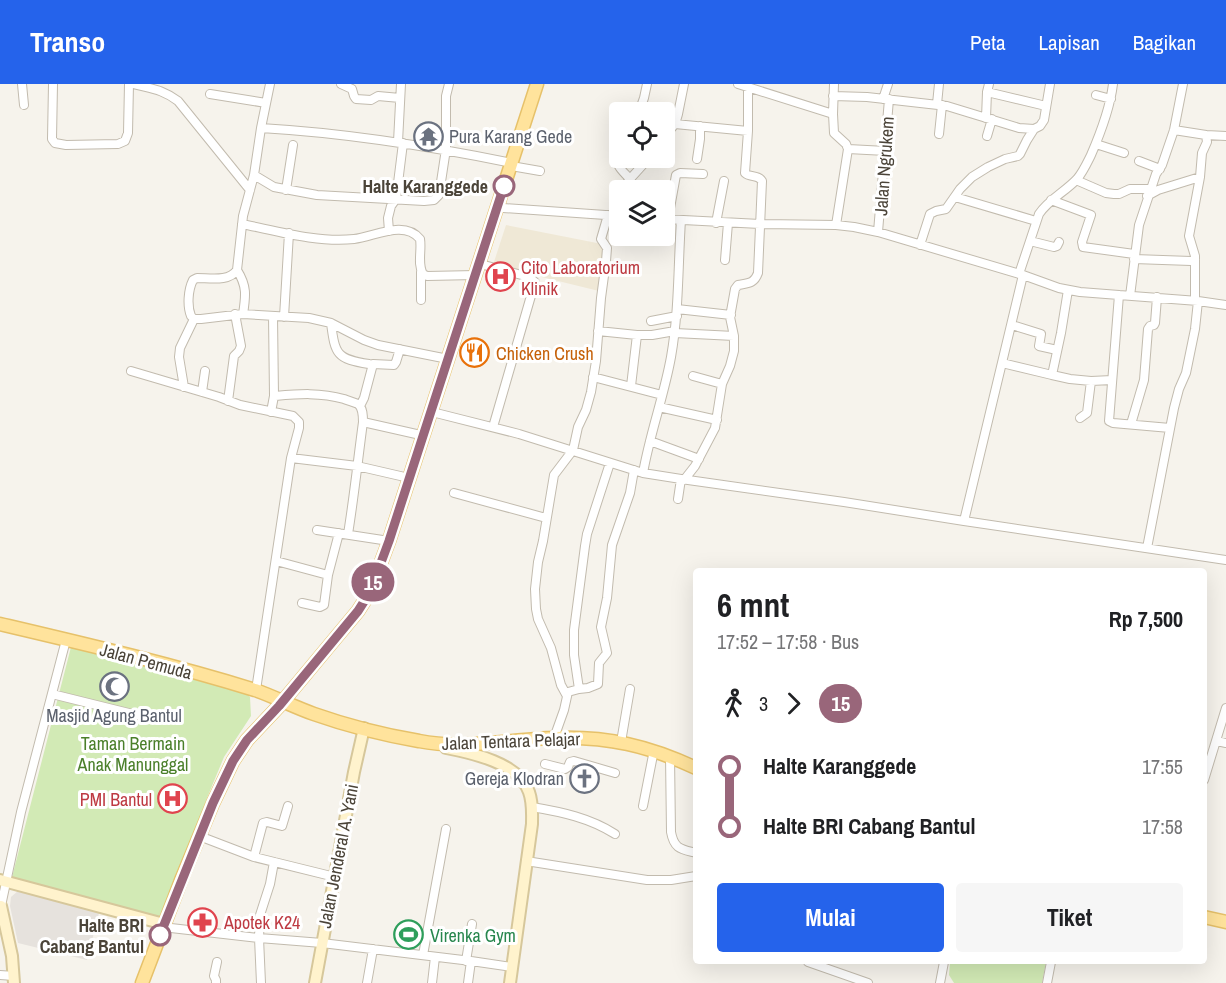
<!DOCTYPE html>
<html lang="id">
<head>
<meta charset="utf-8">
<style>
	:root { --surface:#fff; --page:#f6f6f6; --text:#202124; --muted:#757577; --accent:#2563eb }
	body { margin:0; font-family:"Archivo Narrow",sans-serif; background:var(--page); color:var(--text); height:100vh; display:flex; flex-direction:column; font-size:22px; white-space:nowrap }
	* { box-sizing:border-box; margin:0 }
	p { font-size:20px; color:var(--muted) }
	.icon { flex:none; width:33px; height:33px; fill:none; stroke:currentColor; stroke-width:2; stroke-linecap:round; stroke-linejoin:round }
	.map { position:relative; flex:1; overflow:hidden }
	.details { position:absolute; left:693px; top:484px; width:514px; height:396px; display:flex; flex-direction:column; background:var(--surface); border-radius:6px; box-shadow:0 6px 24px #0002 }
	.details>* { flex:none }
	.badge { padding:0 12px; border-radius:20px; font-size:21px; line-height:39px }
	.buttons { position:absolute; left:609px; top:18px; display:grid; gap:12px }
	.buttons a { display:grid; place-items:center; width:66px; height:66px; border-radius:6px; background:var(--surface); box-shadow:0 6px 24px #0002; font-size:30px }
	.map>.badge { position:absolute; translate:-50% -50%; box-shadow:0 0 0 3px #fff }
	.legs { display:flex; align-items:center; gap:9px; height:66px; padding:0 24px; font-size:20px }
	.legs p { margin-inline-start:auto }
	.summary { display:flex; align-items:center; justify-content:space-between; height:102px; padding:0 24px }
	h1 { font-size:33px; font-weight:700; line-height:45px }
	.button { display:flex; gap:12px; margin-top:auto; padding:12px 24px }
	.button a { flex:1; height:69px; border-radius:6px; background:var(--accent); color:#fff; font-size:24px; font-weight:700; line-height:69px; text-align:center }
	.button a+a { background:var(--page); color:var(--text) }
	ul { padding:0 24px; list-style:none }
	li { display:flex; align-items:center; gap:21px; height:60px; font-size:22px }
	li i { display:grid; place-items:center; width:9px; height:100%; margin:0 8px; background:currentColor }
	li i::after { content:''; width:15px; height:15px; margin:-8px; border:4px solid; border-radius:50%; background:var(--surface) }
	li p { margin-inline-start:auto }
	li:first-child i { background:linear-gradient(#0000 50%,currentColor 0) }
	li:last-child i { background:linear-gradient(currentColor 50%,#0000 0) }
	header { display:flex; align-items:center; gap:36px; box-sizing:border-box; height:84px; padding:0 30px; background:var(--accent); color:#fff }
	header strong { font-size:28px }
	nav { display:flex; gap:33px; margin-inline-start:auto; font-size:21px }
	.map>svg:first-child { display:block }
	.industrial { fill:#e6e2dd }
	.education { fill:#efe8d6 }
	.green { fill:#d2eab5 }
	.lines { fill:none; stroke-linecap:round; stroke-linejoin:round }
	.street-casing { stroke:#c2bbae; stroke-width:10 }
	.secondary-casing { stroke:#d6c79b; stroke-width:14 }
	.primary-casing { stroke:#e6c16a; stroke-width:15 }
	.street { stroke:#fff; stroke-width:8 }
	.secondary { stroke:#fff3cd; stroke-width:10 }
	.primary { stroke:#ffe39c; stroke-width:12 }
	.line-1-casing { stroke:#fff; stroke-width:14 }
	.line-1 { stroke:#99667a; stroke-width:9 }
	.stop-1-dot { fill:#fff; stroke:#99667a; stroke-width:3 }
	.labels { text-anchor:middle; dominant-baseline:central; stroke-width:6; stroke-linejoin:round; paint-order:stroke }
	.worship-label { font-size:18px; fill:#5b616d; stroke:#fff; text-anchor:start }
	.street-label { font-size:18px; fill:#4b4439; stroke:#fff }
	.stop-label { font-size:18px; font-weight:bold; fill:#4b4439; stroke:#fff; text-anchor:end }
	.health-label { font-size:18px; fill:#be3a42; stroke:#fff; text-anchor:start }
	.food-label { font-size:18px; fill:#c56008; stroke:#fff; text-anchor:start }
	.park-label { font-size:18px; fill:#4a7f2a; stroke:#fff }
	.leisure-label { font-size:18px; fill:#27864d; stroke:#fff; text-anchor:start }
</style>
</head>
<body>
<header>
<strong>Transo</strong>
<nav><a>Peta</a><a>Lapisan</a><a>Bagikan</a></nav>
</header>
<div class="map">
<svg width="1226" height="899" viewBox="0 0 1226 899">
	<rect width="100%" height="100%" fill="#f6f3ec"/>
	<path class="industrial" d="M18,807L99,829L87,876L18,859L10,822L11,813Z"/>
	<path class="education" d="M506,141L602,160L604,163L599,207L493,181Z"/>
	<path class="green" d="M71,563L246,609L250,613L251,632L224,673L207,714L163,839L11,797Z
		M950,878H1046L1042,899H954L949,891Z"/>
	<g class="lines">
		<defs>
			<path id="street" d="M22,0L24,21
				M53,0L52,55L55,59L66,61L118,60L125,57L128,49L129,0
				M133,0C152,5 162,5 178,17L250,106
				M270,0L261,44L254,91L243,132L237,186C229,198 210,194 197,194L193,196C188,206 187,222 191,232L194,235H201L243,230L309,234L331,239L364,256L378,261L448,275
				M341,0L352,5L354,12L356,15L371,16L378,12L400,14
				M738,0L833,30
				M834,0L833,30L834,49L846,60L848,65L836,141
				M987,8L1046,22
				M210,10L266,19
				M1096,11L1111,15
				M833,12L867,13L947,22L1019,44L1034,45
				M883,15L888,0
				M937,20L939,0
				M639,28L644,14L647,0
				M986,34L987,8L989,0
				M675,40L748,47
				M261,44C346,49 429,62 512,79
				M1174,46L1206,51L1207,58L1202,69L1200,93L1189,152L1195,172V216
				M939,50L942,21
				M1206,51L1226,52
				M987,52L992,35
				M664,53L675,40L678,30L684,0
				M398,58L401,0
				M1096,60L1124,69
				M848,65L886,67
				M620,68C613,81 622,86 630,95
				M697,75L700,55V42
				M1139,77L1160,85
				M517,83L540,87
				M254,91L274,103L317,111L424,117L434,116L439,111L446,65V12L449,0
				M1076,96L1106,109L1114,110H1119L1130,105H1150
				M286,106L293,61
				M622,106L630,95L649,74
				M1147,112L1158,106L1200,93
				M955,113L1036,137
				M1051,116L1091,131L1082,158L1083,163L1134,170
				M503,124L620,132
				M613,132L620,111
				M664,135L760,140L836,141L854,143L878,148L1023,191L1059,204L1080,208L1119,211L1198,217L1226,221
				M668,135L676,91L680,89L703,90
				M716,139L724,97
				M242,140C277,147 318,159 354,155C374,153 404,135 420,155C422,166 417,180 423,190L427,192L476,191
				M389,147L388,134L391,122L396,115L403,59
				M878,148L889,15
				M1030,157L1054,163L1057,162L1059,158
				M920,161L930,130L936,127L946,125L960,105L972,93L988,83L1005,75L1018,72L1020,70L1027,56L1034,45L1040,42L1044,36L1050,0
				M1134,175L1191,177L1195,175
				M725,176L728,139
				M484,181L529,193L535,198L493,343
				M237,186C247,202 246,211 243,230
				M1019,190L1039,130C1049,115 1065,108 1077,95C1083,88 1087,79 1091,71C1101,48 1110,25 1113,0
				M1068,206L1061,249L1052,291L1070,295L1091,297
				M1119,211L1109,337L1113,339L1170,344
				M1130,212L1139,141L1156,90L1162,81L1174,46L1183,0
				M421,216V188
				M677,225L731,231
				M284,233L289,149
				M651,237L677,232
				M331,239C335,271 337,275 369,280
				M1012,241L1041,250L1039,262L1057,266
				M598,247L637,251
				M675,249L734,252
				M1002,279L1052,291
				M131,287L219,313L240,321L293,332L299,338V344L291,374L256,606
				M693,292L722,300
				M593,293L662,311
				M631,302L637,251H652L675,247
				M184,303L179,273L180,264L194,235
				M202,308L205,287
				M274,312C298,310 320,308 344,315C349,317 354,318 358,320C363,324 363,332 363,338C358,375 354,413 348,450
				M228,317L234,272L239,267L241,262L235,230
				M360,322L364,314L373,280L394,281L396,278L400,265
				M659,323L717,336
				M271,328L274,312L273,232
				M436,329L519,350L643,389L681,395L844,418L964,437L1023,191
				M1080,334L1087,329L1091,297L1112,296
				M363,338L425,352
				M1131,340L1144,296L1148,245L1150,242L1154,241L1155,239L1157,213
				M650,357L699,375
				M291,374L357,382L409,394
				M643,389C650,349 664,312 671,273C679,228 678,182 681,136
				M684,396L695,382L715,344L722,300L730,282L734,267V252L730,233L735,205L738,201C748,199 754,200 758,189L762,97C758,90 750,94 745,89L748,47V4
				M454,409L546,434
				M678,415L681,395
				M964,437L1226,476
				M317,446L389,457
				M1147,464L1174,324L1179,305L1186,289L1195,245L1198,217
				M276,477L328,491
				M302,519L320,523L324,521L328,491L339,449
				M579,605L588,604L598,600L599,579L607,569L601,543L607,514L612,461L630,409L634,386
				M52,610L149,634
				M567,612L561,601L551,564L538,535L536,525L535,505L538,478L543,457L554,391L573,366L578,343L586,326L591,308L596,277L601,214L606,177L607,164L601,155L608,131
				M554,654L564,626L568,608L579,605L574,571V546L585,462L587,450L610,379
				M1217,657L1226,659
				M621,658L630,605
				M670,672L671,748C674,765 681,765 696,769
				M545,680L565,685L568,683L570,678L574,677L615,689
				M1204,696L1226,624
				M643,722L654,666
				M532,723C562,728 590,734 615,750
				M207,755L254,773L335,793
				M254,773L263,739L267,738L282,742L288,722
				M526,777L647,796H671L696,792
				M1,822L21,728L66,556
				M171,844L259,854L322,859L471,877L512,883
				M423,871L446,745
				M466,877L472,840
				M808,878L868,899
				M0,891L14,892
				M216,899V896L214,892L217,878
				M261,899L259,854L260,831L270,800L274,778
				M367,899L373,865
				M432,899L435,873
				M468,899L471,877
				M940,899L944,878
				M1047,899L1051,878"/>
			<path id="secondary" d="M446,664C472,669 519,679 529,708C533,719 532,729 532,740L510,899
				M0,796L164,840
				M1,822L12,872L14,899
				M315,899L354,688L364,644"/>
			<path id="primary" d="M0,540C85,560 171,580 255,606C275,613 294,623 314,630C348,642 384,651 419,657C464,666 511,655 555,654C607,652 649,662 696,684
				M1204,833L1226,838
				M142,899L182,794L213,719L233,677L247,656L279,622L358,527L365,516L376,492L389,457L537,0"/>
		</defs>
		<use href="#street" class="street-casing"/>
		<use href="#secondary" class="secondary-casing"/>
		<use href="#primary" class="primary-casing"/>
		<use href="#street" class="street"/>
		<use href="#secondary" class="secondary"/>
		<use href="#primary" class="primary"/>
	</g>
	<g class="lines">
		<defs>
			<path id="line-1" d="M160,851L213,719L233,677L247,656L279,622L358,527L365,516L376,492L389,457L504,102"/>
		</defs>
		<use href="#line-1" class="line-1-casing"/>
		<use href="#line-1" class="line-1"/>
	</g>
	<defs>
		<symbol id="temple-ring" viewBox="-11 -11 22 22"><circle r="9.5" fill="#fff" stroke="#6b7280" stroke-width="1.5"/><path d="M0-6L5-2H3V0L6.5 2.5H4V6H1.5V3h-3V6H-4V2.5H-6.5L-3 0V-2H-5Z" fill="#6b7280"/></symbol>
		<symbol id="hospital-ring" viewBox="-11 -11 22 22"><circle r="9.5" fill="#fff" stroke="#e0444e" stroke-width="1.5"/><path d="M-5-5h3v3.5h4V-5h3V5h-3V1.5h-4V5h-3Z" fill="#e0444e"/></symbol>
		<symbol id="restaurant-ring" viewBox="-11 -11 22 22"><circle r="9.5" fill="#fff" stroke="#e8710a" stroke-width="1.5"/><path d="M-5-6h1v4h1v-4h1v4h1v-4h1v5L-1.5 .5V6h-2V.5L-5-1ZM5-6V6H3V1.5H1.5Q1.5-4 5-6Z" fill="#e8710a"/></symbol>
		<symbol id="mosque-ring" viewBox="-11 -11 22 22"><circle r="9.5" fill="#fff" stroke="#6b7280" stroke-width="1.5"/><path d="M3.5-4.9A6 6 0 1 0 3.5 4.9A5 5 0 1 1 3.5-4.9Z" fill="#6b7280"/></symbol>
		<symbol id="church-ring" viewBox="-11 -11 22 22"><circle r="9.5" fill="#fff" stroke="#6b7280" stroke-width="1.5"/><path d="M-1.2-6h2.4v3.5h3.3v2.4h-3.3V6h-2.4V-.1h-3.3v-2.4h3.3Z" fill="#6b7280"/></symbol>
		<symbol id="pharmacy-ring" viewBox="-11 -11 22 22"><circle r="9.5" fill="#fff" stroke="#e0444e" stroke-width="1.5"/><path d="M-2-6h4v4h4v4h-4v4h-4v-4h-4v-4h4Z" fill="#e0444e"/></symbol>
		<symbol id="stadium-ring" viewBox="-11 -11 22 22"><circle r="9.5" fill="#fff" stroke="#2e9e5b" stroke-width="1.5"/><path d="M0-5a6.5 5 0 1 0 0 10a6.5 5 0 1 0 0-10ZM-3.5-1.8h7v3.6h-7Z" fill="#2e9e5b"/></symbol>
	</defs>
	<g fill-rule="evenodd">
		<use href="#temple-ring" x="412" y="36" width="33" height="33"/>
		<use href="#hospital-ring" x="484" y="176" width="33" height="33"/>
		<use href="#restaurant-ring" x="458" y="252" width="33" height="33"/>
		<use href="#mosque-ring" x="98" y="586" width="33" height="33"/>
		<use href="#church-ring" x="568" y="678" width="33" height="33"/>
		<use href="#hospital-ring" x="156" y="698" width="33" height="33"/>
		<use href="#pharmacy-ring" x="186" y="822" width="33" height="33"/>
		<use href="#stadium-ring" x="392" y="834" width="33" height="33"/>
	</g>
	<g class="stop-1-dot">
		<circle cx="504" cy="102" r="10"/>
		<circle cx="160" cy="851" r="10"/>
	</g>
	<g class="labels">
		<g class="worship-label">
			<text x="449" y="52">Pura Karang Gede</text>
			<text x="114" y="631" text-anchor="middle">Masjid Agung Bantul</text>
			<text x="564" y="694" text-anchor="end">Gereja Klodran</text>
		</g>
		<g class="street-label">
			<text transform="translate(884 82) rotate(-86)">Jalan Ngrukem</text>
			<text transform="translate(146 577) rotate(15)">Jalan Pemuda</text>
			<text transform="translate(511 657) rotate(-2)">Jalan Tentara Pelajar</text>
			<text transform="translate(338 772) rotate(-79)">Jalan Jenderal A. Yani</text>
		</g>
		<g class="stop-label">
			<text x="488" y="102">Halte Karanggede</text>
			<text x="144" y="841">Halte BRI<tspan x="144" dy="21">Cabang Bantul</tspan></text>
		</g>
		<g class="health-label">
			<text x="521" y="183">Cito Laboratorium<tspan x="521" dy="21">Klinik</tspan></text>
			<text x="152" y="715" text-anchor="end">PMI Bantul</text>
			<text x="224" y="838">Apotek K24</text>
		</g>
		<g class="food-label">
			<text x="496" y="269">Chicken Crush</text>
		</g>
		<g class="park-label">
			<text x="133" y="659">Taman Bermain<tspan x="133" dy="21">Anak Manunggal</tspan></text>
		</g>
		<g class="leisure-label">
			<text x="430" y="851">Virenka Gym</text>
		</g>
	</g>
</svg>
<div class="buttons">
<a><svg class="icon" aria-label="locate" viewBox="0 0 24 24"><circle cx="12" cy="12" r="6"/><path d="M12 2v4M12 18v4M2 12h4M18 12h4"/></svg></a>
<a><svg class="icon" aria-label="layers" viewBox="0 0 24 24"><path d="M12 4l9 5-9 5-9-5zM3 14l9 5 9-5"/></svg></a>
</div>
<b class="badge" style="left:373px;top:498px;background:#99667a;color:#fff">15</b>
<section class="details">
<div class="summary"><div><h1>6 mnt</h1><p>17:52 – 17:58 · Bus</p></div><b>Rp 7,500</b></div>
<div class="legs"><svg class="icon" aria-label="walk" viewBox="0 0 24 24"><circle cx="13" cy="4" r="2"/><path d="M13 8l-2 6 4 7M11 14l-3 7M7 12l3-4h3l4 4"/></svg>3<svg class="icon" aria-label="forward" viewBox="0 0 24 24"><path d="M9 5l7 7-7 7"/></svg><b class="badge" style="background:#99667a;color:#fff">15</b></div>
<ul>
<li><i style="color:#99667a"></i><b>Halte Karanggede</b><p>17:55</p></li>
<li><i style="color:#99667a"></i><b>Halte BRI Cabang Bantul</b><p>17:58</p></li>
</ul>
<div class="button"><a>Mulai</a><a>Tiket</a></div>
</section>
</div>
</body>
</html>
